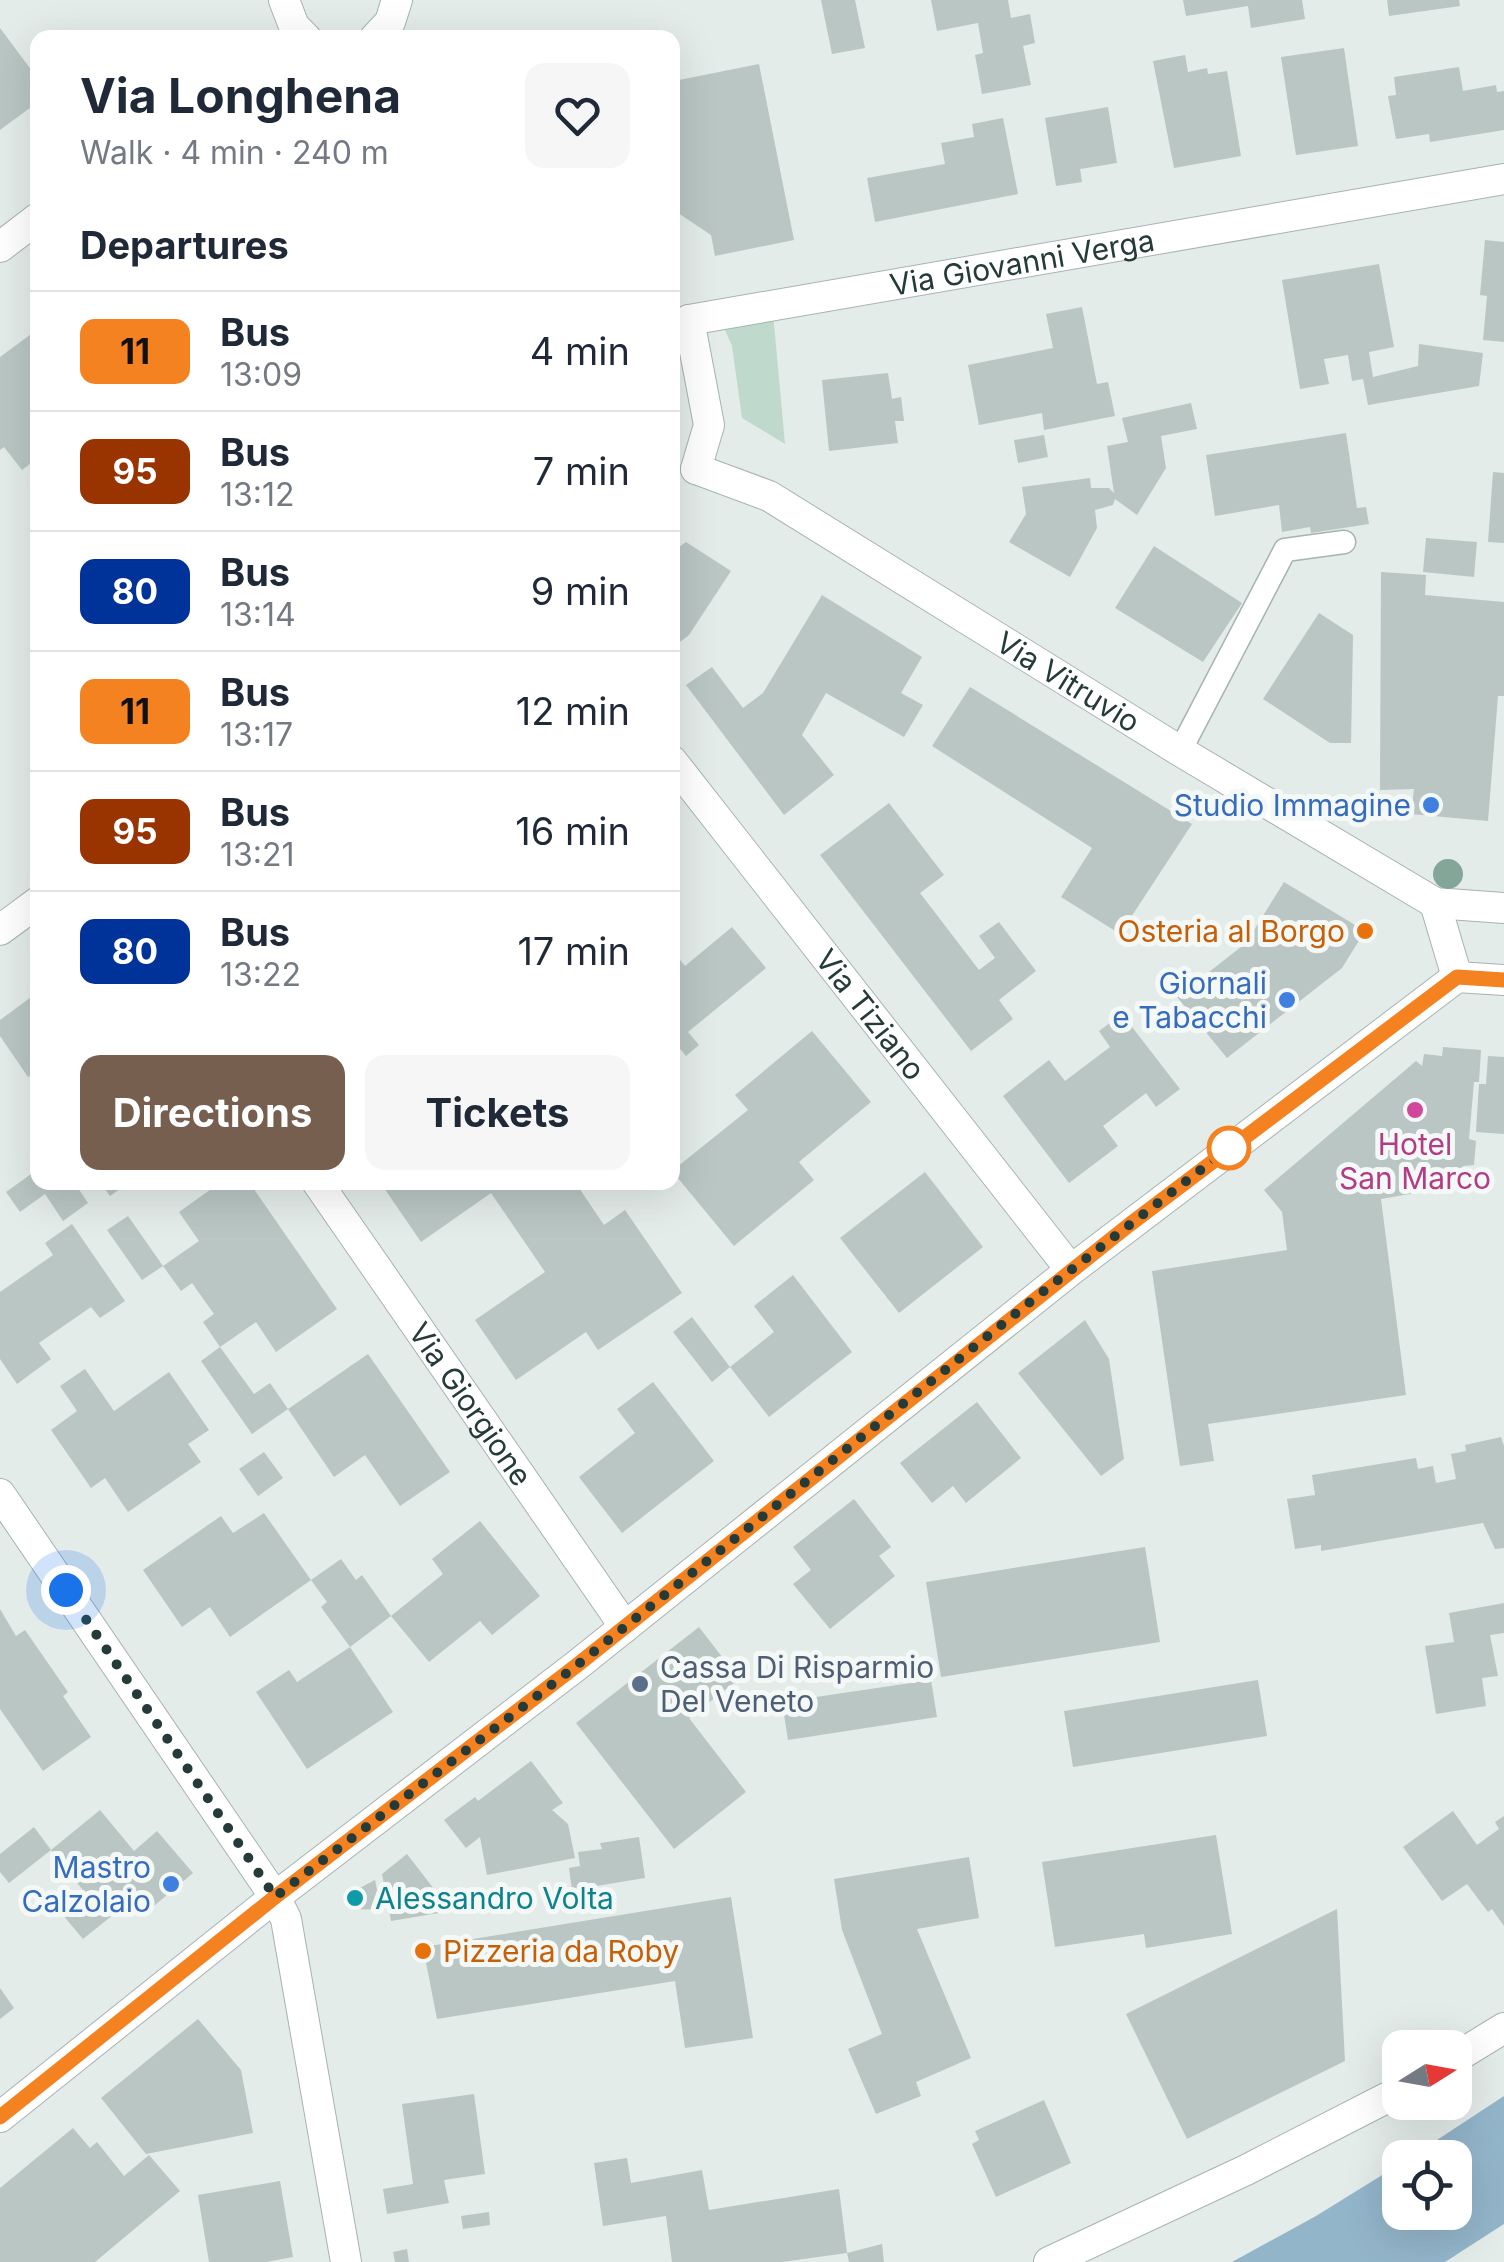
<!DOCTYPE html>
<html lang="en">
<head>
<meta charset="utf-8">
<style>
	:root { --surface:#fff; --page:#f6f6f7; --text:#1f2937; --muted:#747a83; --line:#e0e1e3; --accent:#775f4f }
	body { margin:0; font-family:Inter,sans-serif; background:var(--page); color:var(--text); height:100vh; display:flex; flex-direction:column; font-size:38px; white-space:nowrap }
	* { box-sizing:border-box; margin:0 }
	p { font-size:32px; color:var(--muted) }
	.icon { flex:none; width:55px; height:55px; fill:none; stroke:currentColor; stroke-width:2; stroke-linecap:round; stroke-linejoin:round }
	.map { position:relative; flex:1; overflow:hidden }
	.side { position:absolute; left:30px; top:30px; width:650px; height:1160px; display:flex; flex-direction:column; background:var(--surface); border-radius:20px; box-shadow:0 10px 40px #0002 }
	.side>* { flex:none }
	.badge { padding:0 20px; border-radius:15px; font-size:35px; line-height:65px }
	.needle { width:65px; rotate:79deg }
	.fabs { position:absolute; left:1382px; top:2030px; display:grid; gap:20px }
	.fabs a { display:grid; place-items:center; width:90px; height:90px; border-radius:20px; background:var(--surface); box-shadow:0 10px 40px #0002; font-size:50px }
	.you { position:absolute; width:50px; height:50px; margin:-25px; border:8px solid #fff; border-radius:50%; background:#1a73e8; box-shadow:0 0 0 15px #1a73e833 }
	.map>.badge { position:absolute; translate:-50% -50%; box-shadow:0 0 0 5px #fff }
	h2 { padding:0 50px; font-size:38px; line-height:90px }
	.round { display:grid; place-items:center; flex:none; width:105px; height:105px; border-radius:20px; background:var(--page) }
	.overview { display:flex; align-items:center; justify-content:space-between; height:170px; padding:0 50px }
	h1 { font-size:48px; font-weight:700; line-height:75px }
	.action { display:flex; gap:20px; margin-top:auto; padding:20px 50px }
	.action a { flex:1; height:115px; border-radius:20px; background:var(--accent); color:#fff; font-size:40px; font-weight:700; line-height:115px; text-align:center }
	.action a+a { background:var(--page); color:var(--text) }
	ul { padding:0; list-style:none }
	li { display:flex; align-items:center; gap:30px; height:120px; padding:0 50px; border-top:2px solid var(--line) }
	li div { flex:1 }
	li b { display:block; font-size:38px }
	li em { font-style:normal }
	li .badge { min-width:110px; font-weight:700; text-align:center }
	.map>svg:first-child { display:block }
	.green { fill:#bfdacc }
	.water { fill:#93b5ca }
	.building { fill:#b9c6c3 }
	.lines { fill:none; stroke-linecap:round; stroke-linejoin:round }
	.lane-casing { stroke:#a7b3b2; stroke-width:25 }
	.street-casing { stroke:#a7b3b2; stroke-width:32 }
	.lane { stroke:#fff; stroke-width:22 }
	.street { stroke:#fff; stroke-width:30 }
	.tree { fill:#83a699 }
	.line-casing { stroke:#fff; stroke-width:22 }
	.line { stroke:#f58220; stroke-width:15 }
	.walk { stroke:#253b3a; stroke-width:10; stroke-dasharray:0 18 }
	.shop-dot { fill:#3f7fe0; stroke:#f4f8f7; stroke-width:4 }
	.food-dot { fill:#e8710a; stroke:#f4f8f7; stroke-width:4 }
	.hotel-dot { fill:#d1479c; stroke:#f4f8f7; stroke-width:4 }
	.stop-dot { fill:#fff; stroke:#f58220; stroke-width:5 }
	.service-dot { fill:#5c6f8a; stroke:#f4f8f7; stroke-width:4 }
	.culture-dot { fill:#0f9aa8; stroke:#f4f8f7; stroke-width:4 }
	.labels { text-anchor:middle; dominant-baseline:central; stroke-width:10; stroke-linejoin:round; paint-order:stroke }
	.street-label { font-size:30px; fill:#253b3a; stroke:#f4f8f7 }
	.shop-label { font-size:30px; fill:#366cbe; stroke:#f4f8f7; text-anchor:end }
	.food-label { font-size:30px; fill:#c56008; stroke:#f4f8f7; text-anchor:end }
	.hotel-label { font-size:30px; fill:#b23c85; stroke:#f4f8f7 }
	.service-label { font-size:30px; fill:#4e5e75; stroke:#f4f8f7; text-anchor:start }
	.culture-label { font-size:30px; fill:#0d838f; stroke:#f4f8f7; text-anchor:start }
</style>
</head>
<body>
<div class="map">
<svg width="1504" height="2262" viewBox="0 0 1504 2262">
	<rect width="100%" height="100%" fill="#e4ecea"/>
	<path class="green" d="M773,313L785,444L742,418L732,346L722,323Z"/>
	<path class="water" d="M1504,2096V2224L1445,2262H1232L1316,2216L1400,2164V2212H1455V2158L1411,2157Z"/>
	<path class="building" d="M821,0H855L865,48L832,54Z
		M931,0H1008L1011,18L1030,14L1035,43L1023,46L1031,85L982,94L975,55L983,53L978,23L937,31Z
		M1183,0H1302L1305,19L1251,28L1248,6L1186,16Z
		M1387,0H1459L1460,6L1389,16Z
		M0,28L38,79V102L0,130Z
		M1344,48L1358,146L1296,155L1281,57Z
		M1185,55L1188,72L1207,68L1208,74L1227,71L1241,156L1174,168L1153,61Z
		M759,64L794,240L715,256L711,235L672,209V81L680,86L679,80Z
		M1459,67L1463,91L1496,85L1497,92L1504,91V130L1430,142L1429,134L1396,139L1388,96L1396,95L1394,77Z
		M1108,107L1117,163L1080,169L1082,182L1056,186L1045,118Z
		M1003,118L1018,194L875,222L867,178L945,164L941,143L974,137L972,124Z
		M1485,240L1504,242V342L1483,340L1487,296L1480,295Z
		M1379,264L1394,347L1369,352L1373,377L1418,366L1419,344L1483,353L1479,386L1368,405L1363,379L1352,381L1348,355L1324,359L1329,384L1300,389L1282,280Z
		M1082,307L1097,384L1108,382L1115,416L1044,430L1042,413L979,425L968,365L1053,348L1046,314Z
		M38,329V458L22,470L4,447L0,450V357Z
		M888,373L892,399L901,397L904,421H895L898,443L829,451L822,380Z
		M1191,403L1197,429L1161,436L1166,468L1137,515L1115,499L1113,505L1095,510L1097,528L1070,577L1009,542L1026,514L1022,487L1090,478L1091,488H1109L1114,493L1107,446L1128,442L1122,418Z
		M1346,433L1357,508L1366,507L1369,524L1311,533L1310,527L1282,532L1279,505L1215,516L1206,455Z
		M1044,435L1048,457L1018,463L1014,440Z
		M1493,472L1504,473V543L1488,542Z
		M1426,538L1477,542L1474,577L1423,572Z
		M686,542L731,571L689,635L672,648V552Z
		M1154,546L1242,603L1203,662L1115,608Z
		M1381,572L1426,575L1425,595L1504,602V696H1498L1488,821L1411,814L1414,789L1380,790Z
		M822,595L922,657L901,693L923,705L904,737L826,693L802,735L834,775L784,815L686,685L712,667L743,708L763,693Z
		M1319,613L1353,635L1351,743H1330L1263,699Z
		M970,687L1192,824L1120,934L1061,897L1092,848L932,746Z
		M889,803L944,875L920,893L979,970L995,958L979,936L999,922L1036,971L999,1000L1013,1019L971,1051L820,855Z
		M1284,882L1365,931L1342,968L1227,1058L1177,997L1246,943Z
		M732,927L766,968L688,1032L699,1045L686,1056L672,1039V950L685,966Z
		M38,992V1070L28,1077L0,1036V1020Z
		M1122,1014L1180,1089L1156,1107L1146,1093L1103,1126L1118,1146L1069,1183L1003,1096L1049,1060L1065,1081L1110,1047L1099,1031Z
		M812,1031L871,1102L799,1162L814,1180L734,1246L672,1171L748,1110L735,1095Z
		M1443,1047L1481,1050L1479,1082H1474L1469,1139L1476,1141L1474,1165L1463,1166L1461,1185L1381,1199L1406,1395L1208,1424L1214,1461L1180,1466L1152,1271L1287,1250L1282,1212L1264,1190L1416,1061L1422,1066L1424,1054L1442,1056Z
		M1488,1056L1504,1057V1134L1476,1132L1479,1084H1486Z
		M38,1169V1182H74L88,1203L63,1221L45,1194L20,1212L6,1192Z
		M925,1172L983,1247L899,1313L840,1238Z
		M100,1182H130L110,1196Z
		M221,1182H249L337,1309L276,1352L256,1322L220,1347L203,1322L214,1314L192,1283L181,1291L163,1266L199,1241L179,1212Z
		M380,1182H575L604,1225L625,1210L682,1293L598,1350L586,1332L516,1380L475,1320L545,1272L491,1193L421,1242Z
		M128,1216L163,1266L142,1280L107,1230Z
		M72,1224L125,1301L100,1318L91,1307L39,1343L51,1359L17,1384L0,1359V1292L53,1255L45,1243Z
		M793,1275L852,1352L769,1417L730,1367L774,1332L754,1306Z
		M692,1317L730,1367L712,1382L673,1332Z
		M1085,1320L1109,1359L1124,1459L1101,1476L1018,1373Z
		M220,1347L254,1394L270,1383L288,1409L368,1354L450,1472L400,1506L365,1455L334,1477L288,1409L252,1434L201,1361Z
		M85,1369L114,1411L169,1372L209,1430L188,1444L201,1462L128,1512L105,1478L91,1488L51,1430L77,1411L60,1386Z
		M653,1382L714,1461L622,1533L579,1477L635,1433L617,1409Z
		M977,1402L1021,1458L966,1503L953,1486L932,1503L900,1463Z
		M1501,1437L1504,1446V1548L1495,1549L1483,1523L1321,1551V1545L1295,1549L1287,1499L1315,1495L1312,1475L1416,1458L1418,1469L1433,1466L1436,1483L1456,1479L1451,1454L1466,1451L1465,1445Z
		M264,1452L283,1478L258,1496L239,1469Z
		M854,1499L891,1547L879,1556L895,1576L830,1629L793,1584L811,1570L793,1547Z
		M264,1513L311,1580L230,1637L210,1607L182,1627L143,1570L221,1516L233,1533Z
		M480,1521L540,1596L492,1635L480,1621L429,1662L391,1616L443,1574L432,1559Z
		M1145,1547L1160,1642L941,1677L926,1582Z
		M341,1559L356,1580L362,1575L391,1616L350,1647L321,1607L327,1602L311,1580Z
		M1504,1603V1633L1490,1635L1498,1676L1482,1678L1486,1706L1436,1714L1425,1646L1454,1642L1449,1613Z
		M0,1609L16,1636L25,1630L68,1692L63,1696L91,1737L43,1771L0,1709Z
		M699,1627L739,1679L689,1718L746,1792L674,1849L576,1723Z
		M350,1647L393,1712L307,1769L256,1692L289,1670L297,1682Z
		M931,1680L937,1717L788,1740L782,1702Z
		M1258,1680L1267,1736L1073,1767L1064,1711Z
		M531,1761L563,1803L552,1810L568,1824L575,1858L487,1875L480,1837L466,1848L444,1820L475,1797L478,1801Z
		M100,1810L134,1851L157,1831L193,1873L142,1916L129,1902L83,1939L62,1914L86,1894L51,1850L9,1883L0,1872V1854L34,1827L51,1850Z
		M1453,1811L1477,1845L1499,1829L1495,1822L1504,1816V1926L1492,1909L1488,1912L1467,1884L1442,1901L1403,1847Z
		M1216,1835L1232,1934L1146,1948L1144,1934L1055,1947L1042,1862Z
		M639,1837L645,1878L572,1890L569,1868L580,1866L578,1852L602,1849L600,1843Z
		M407,1854L451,1911L391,1921L382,1874Z
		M969,1857L979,1918L917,1929L971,2058L916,2082L921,2096L876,2114L848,2049L882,2034L842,1930L834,1879Z
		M375,1880L381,1910L357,1909L354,1891Z
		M731,1897L753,2038L685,2048L675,1981L437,2019L423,1947Z
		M1337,1909L1345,2061L1187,2139L1126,2014Z
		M0,1988L14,2008L0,2019Z
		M198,2019L241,2070L253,2133L146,2154L101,2098Z
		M474,2094L485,2174L444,2180L449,2203L387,2214L383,2189L413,2184L402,2104Z
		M1044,2100L1071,2163L996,2197L972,2144L979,2140L975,2131Z
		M73,2128L90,2148L97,2142L124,2176L149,2155L180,2191L95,2262H0V2188Z
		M627,2158L631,2183L702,2170L709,2210L839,2189L847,2253L882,2244L884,2262H849L847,2253L782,2262H672L666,2216L603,2226L594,2163Z
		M280,2181L293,2257L266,2262H209L198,2195Z
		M489,2212L490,2225L463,2229L461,2216Z
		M407,2249L409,2262H395L393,2252Z"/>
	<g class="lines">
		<defs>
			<path id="lane" d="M1180,751L1285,550L1344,542"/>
			<g id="street">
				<path d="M284,0L294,26L306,38"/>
				<path d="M375,38L390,22L397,0"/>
				<path d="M0,247L38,218"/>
				<path id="s1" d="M689,320L1504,179"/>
				<path d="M689,320L709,425L696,469"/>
				<path id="s2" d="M696,469L769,496L1180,751L1435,903L1504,908"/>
				<path id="s3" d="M672,761L1071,1270"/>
				<path d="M1435,903L1457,977"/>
				<path d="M0,930L38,902"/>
				<path id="s4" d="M317,1182L625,1627"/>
				<path d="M0,1494L275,1897L286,1919L346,2262"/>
				<path d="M1455,2058L1504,2028"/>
				<path d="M0,2117L275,1897L576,1666L1071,1270L1457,977L1504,980"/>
				<path d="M1049,2262L1246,2170L1400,2091"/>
			</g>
		</defs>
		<use href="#lane" class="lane-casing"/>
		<use href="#street" class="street-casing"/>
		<use href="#lane" class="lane"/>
		<use href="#street" class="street"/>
	</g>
	<circle class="tree" cx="1448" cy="874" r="15"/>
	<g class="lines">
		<defs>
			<path id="line" d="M0,2117L275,1897L576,1666L1129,1225L1457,977L1504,980"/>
		</defs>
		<use href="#line" class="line-casing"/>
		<use href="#line" class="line"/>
		<path class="walk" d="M66,1590L275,1897L576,1666L1040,1294L1229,1148"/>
	</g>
	<g class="shop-dot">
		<circle cx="1431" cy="805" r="10"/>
		<circle cx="1287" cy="1000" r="10"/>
		<circle cx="171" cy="1884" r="10"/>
	</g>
	<g class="food-dot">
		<circle cx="1365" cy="931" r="10"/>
		<circle cx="423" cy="1951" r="10"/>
	</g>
	<circle class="hotel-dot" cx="1415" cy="1110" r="10"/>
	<circle class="stop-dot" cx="1229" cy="1148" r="20"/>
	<circle class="service-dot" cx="640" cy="1684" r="10"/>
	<circle class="culture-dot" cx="355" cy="1898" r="10"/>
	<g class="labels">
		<g class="street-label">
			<text stroke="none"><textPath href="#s1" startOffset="338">Via Giovanni Verga</textPath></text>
			<text stroke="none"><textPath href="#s2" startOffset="430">Via Vitruvio</textPath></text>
			<text stroke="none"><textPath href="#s3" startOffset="322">Via Tiziano</textPath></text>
			<text stroke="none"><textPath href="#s4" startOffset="270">Via Giorgione</textPath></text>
		</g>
		<g class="shop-label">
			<text x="1411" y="805">Studio Immagine</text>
			<text x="1267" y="983">Giornali<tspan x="1267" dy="34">e Tabacchi</tspan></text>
			<text x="151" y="1867">Mastro<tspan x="151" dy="34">Calzolaio</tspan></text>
		</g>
		<g class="food-label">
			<text x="1345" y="931">Osteria al Borgo</text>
			<text x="443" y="1951" text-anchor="start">Pizzeria da Roby</text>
		</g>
		<g class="hotel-label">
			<text x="1415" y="1144">Hotel<tspan x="1415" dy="34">San Marco</tspan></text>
		</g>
		<g class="service-label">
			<text x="660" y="1667">Cassa Di Risparmio<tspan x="660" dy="34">Del Veneto</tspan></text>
		</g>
		<g class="culture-label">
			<text x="375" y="1898">Alessandro Volta</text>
		</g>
	</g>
</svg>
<div class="fabs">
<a><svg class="needle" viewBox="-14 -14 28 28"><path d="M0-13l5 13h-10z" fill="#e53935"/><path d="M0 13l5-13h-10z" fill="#747a83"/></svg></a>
<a><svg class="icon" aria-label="locate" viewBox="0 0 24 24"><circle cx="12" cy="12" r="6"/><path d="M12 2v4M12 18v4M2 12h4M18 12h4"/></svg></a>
</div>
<div class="you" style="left:66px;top:1590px"></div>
<section class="side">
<div class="overview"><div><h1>Via Longhena</h1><p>Walk · 4 min · 240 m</p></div><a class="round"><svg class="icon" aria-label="heart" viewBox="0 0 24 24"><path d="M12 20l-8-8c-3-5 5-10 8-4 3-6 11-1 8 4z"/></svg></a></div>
<h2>Departures</h2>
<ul>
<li><span class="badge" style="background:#f58220;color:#111">11</span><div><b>Bus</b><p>13:09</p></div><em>4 min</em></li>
<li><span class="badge" style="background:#930;color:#fff">95</span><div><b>Bus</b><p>13:12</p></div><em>7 min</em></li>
<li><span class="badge" style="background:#039;color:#fff">80</span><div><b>Bus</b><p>13:14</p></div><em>9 min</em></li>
<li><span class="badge" style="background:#f58220;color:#111">11</span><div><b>Bus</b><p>13:17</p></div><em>12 min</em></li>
<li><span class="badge" style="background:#930;color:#fff">95</span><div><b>Bus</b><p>13:21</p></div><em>16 min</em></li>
<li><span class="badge" style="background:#039;color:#fff">80</span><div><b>Bus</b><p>13:22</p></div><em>17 min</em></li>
</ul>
<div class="action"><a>Directions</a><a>Tickets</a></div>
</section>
</div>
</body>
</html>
